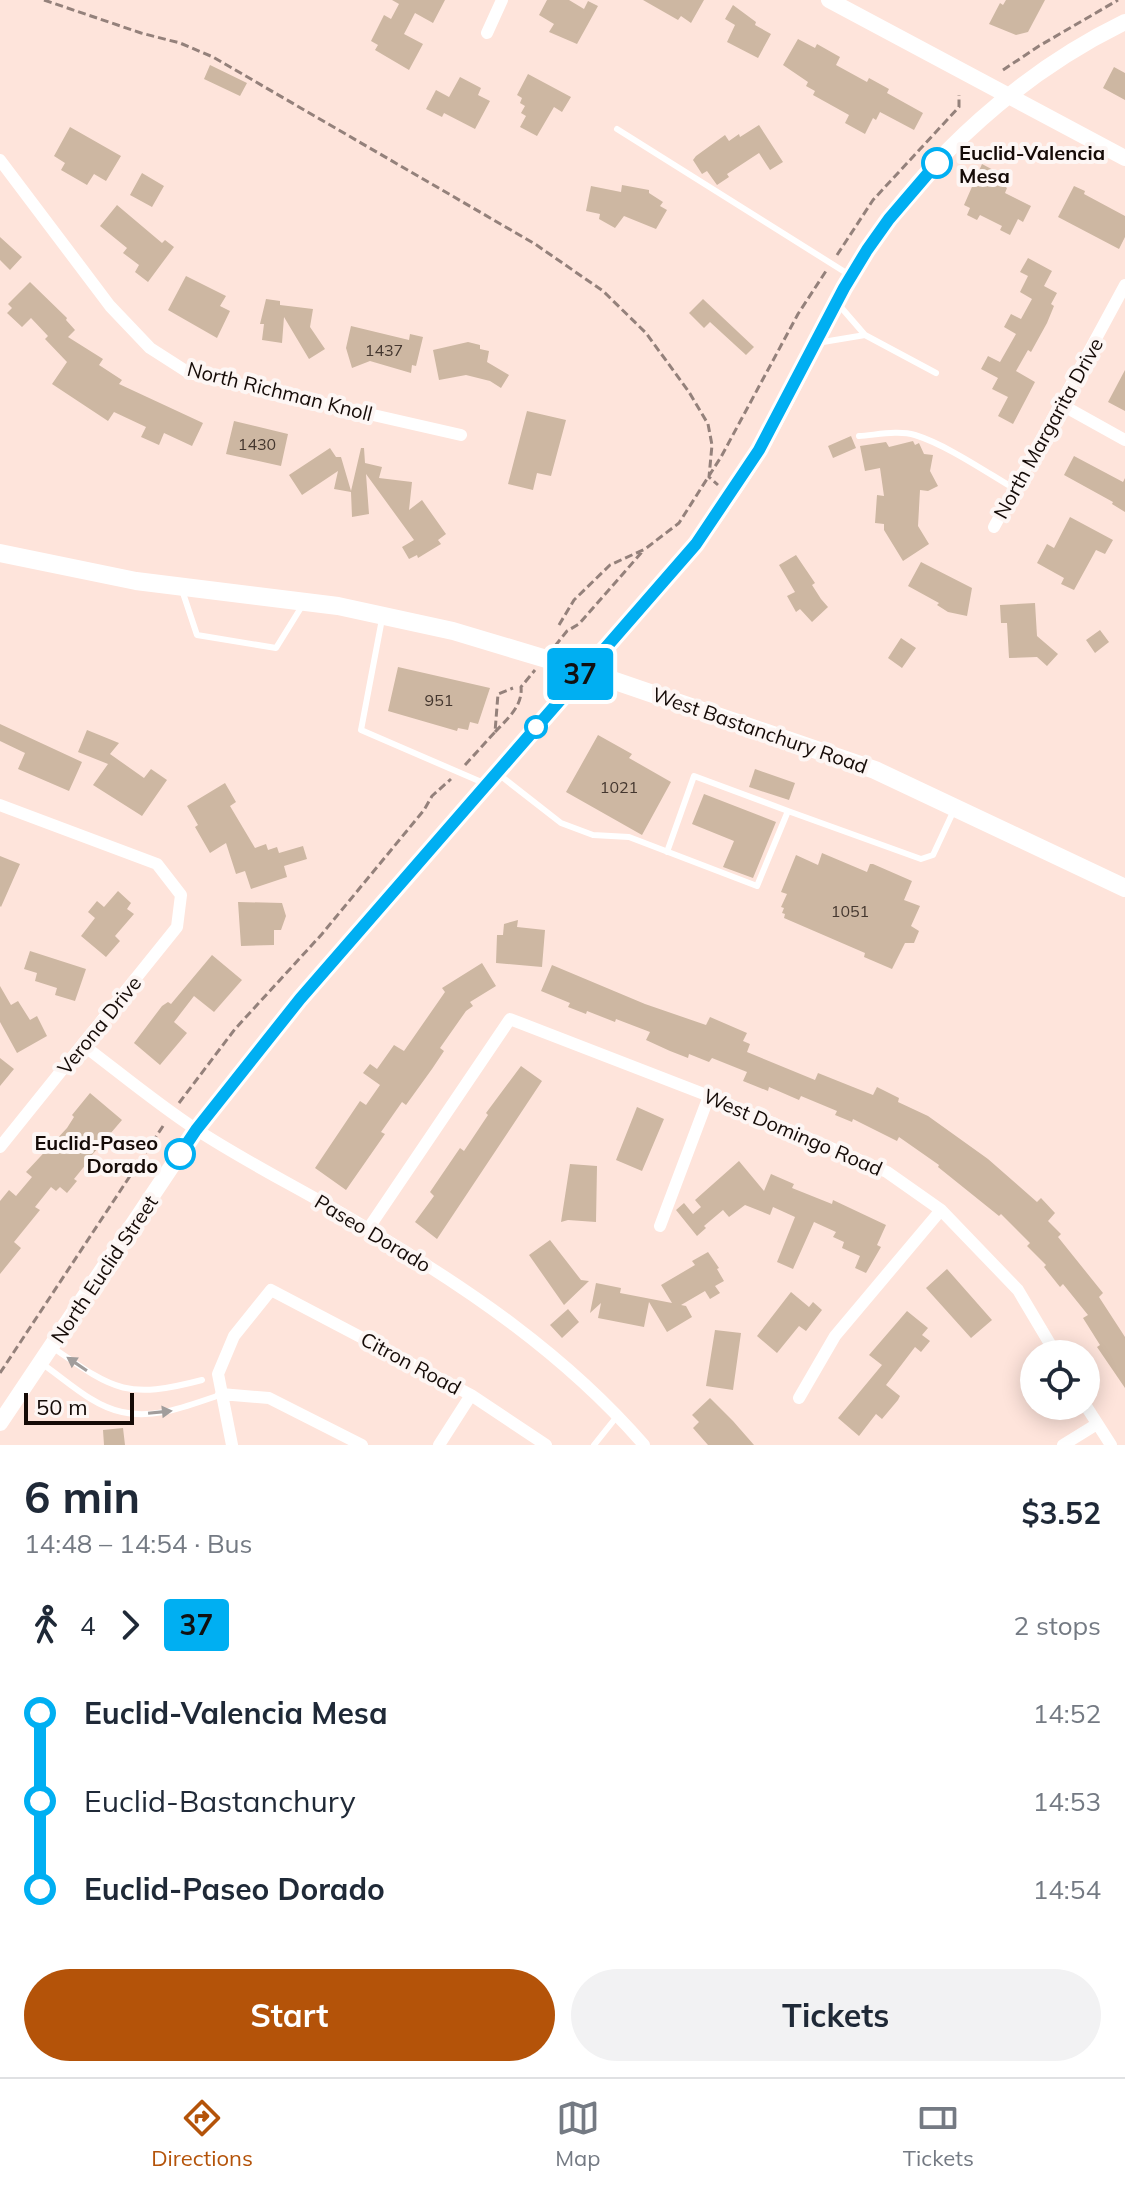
<!DOCTYPE html>
<html lang="en">
<head>
<meta charset="utf-8">
<style>
	:root { --surface:#fff; --page:#f2f2f3; --text:#1f2937; --muted:#747a83; --line:#e0e1e3; --accent:#b45309 }
	body { margin:0; font-family:Mulish,sans-serif; background:var(--page); color:var(--text); height:100vh; display:flex; flex-direction:column; font-size:30px; white-space:nowrap }
	* { box-sizing:border-box; margin:0 }
	p { font-size:26px; color:var(--muted) }
	.icon { flex:none; width:44px; height:44px; fill:none; stroke:currentColor; stroke-width:2; stroke-linecap:round; stroke-linejoin:round }
	.map { position:relative; height:1445px; overflow:hidden }
	.side { display:flex; flex-direction:column; background:var(--surface); flex:1 }
	.side>* { flex:none }
	.badge { padding:0 16px; border-radius:6px; font-size:28px; line-height:52px }
	.buttons { position:absolute; left:1020px; top:1340px; display:grid; gap:16px }
	.buttons a { display:grid; place-items:center; width:80px; height:80px; border-radius:50%; background:var(--surface); box-shadow:0 4px 20px #0003; font-size:40px }
	.scale { position:absolute; left:24px; bottom:20px; width:110px; box-sizing:border-box; padding-left:8px; border:4px solid #150b07; border-top:0; font-size:22px; line-height:28px; white-space:nowrap; color:#150b07; -webkit-text-stroke:6px #fdf6f4; paint-order:stroke }
	.map>.badge { position:absolute; translate:-50% -50%; box-shadow:0 0 0 4px #fff }
	.legs { display:flex; align-items:center; gap:12px; height:88px; padding:0 24px; font-size:26px }
	.legs p { margin-inline-start:auto }
	.overview { display:flex; align-items:center; justify-content:space-between; height:136px; padding:0 24px }
	h1 { font-size:44px; font-weight:700; line-height:60px }
	.primary-button { display:flex; gap:16px; margin-top:auto; padding:16px 24px }
	.primary-button a { flex:1; height:92px; border-radius:48px; background:var(--accent); color:#fff; font-size:32px; font-weight:700; line-height:92px; text-align:center }
	.primary-button a+a { background:var(--page); color:var(--text) }
	ul { padding:0 24px; list-style:none }
	li { display:flex; align-items:center; gap:28px; height:88px; font-size:30px }
	li i { display:grid; place-items:center; width:12px; height:100%; margin:0 10px; background:currentColor }
	li i::after { content:''; width:20px; height:20px; margin:-10px; border:6px solid; border-radius:50%; background:var(--surface) }
	li p { margin-inline-start:auto }
	li:first-child i { background:linear-gradient(#0000 50%,currentColor 0) }
	li:last-child i { background:linear-gradient(currentColor 50%,#0000 0) }
	.dock { display:flex; justify-content:space-around; align-items:center; height:112px; border-top:2px solid var(--line); background:var(--surface); font-size:22px; color:var(--muted) }
	.dock a { display:grid; justify-items:center; gap:4px }
	.dock .current { color:var(--accent) }
	.map>svg:first-child { display:block }
	.building { fill:#cdb7a2 }
	.lines { fill:none; stroke-linecap:round; stroke-linejoin:round }
	.path { stroke:#94817b; stroke-width:3; stroke-dasharray:8 4; stroke-linecap:butt }
	.lane { stroke:#fff; stroke-width:6 }
	.street { stroke:#fff; stroke-width:12 }
	.secondary { stroke:#fff; stroke-width:16 }
	.primary { stroke:#fff; stroke-width:18 }
	.oneway { fill:#a19d9c }
	.line-1-casing { stroke:#fff; stroke-width:18 }
	.line-1 { stroke:#00aff2; stroke-width:12 }
	.stop-1-dot { fill:#fff; stroke:#00aff2; stroke-width:4 }
	.labels { text-anchor:middle; dominant-baseline:central; stroke-width:8; stroke-linejoin:round; paint-order:stroke }
	.number-label { font-size:16px; fill:#43362e }
	.stop-label { font-size:20px; font-weight:bold; fill:#150b07; stroke:#fdf6f4; text-anchor:start }
	.street-label { font-size:20px; fill:#150b07; stroke:#fdf6f4 }
</style>
</head>
<body>
<div class="map">
<svg width="1125" height="1445" viewBox="0 0 1125 1445">
	<rect width="100%" height="100%" fill="#fee4db"/>
	<path class="building" d="M392,0H445L433,23L415,13L404,34L423,44L409,70L375,50L378,45L371,41L384,15L391,19L399,4Z
		M547,0H569L584,9L588,1L598,6L577,44L549,32L554,24L539,15Z
		M643,0H704L691,23L681,16L678,20Z
		M1006,0H1045L1028,32L1016,35L989,24L1000,3L1003,5Z
		M733,5L756,22L755,25L771,34L758,58L727,42L735,25L725,19Z
		M798,39L815,48L817,44L840,57L836,65L867,82L869,78L889,89L887,93L923,113L914,130L880,112L876,120L873,118L865,134L845,123L849,115L813,95L815,91L806,86L808,82L783,65Z
		M210,65L247,83L240,96L204,79Z
		M1114,67L1125,73V100L1103,88Z
		M528,74L571,97L562,112L554,107L537,136L520,127L526,116L521,113L525,106L520,103L522,98L517,95Z
		M460,77L481,88L478,95L490,101L475,129L444,113L442,117L426,109L436,90L449,97Z
		M759,125L783,162L770,170L759,153L727,174L729,177L717,185L707,171L702,174L693,160L696,156L725,135L729,141L739,134L740,137Z
		M70,127L121,156L106,181L94,174L87,185L61,170L65,163L54,156Z
		M982,164L997,172L994,178L1007,188L1005,193L1031,206L1023,222L1018,219L1010,235L1000,230L1002,226L980,215L977,220L967,215L970,208L964,205Z
		M142,173L164,186L152,207L130,195Z
		M622,185L649,190V193L663,202L660,206L667,210L656,229L624,216L615,228L599,219L600,214L586,211L591,186L621,192Z
		M1074,186L1085,191L1084,194L1125,216V237L1119,249L1058,217Z
		M117,205L162,243L165,240L174,247L148,282L135,272L139,265L123,253L127,248L100,226Z
		M0,237L22,257L10,270L0,260Z
		M1028,258L1052,271L1044,286L1057,293L1051,304L1054,306L1047,323L1031,352L1028,350L1016,371L1035,382L1013,424L998,416L1008,397L992,389L998,378L981,369L988,356L1000,362L1016,334L1004,327L1011,314L1021,319L1032,299L1020,292L1028,276L1020,272Z
		M186,276L226,296L220,306L230,311L217,338L168,310Z
		M30,282L67,318L66,320L75,330L68,337L103,359L99,365L122,380L119,384L203,423L192,446L164,433L159,445L141,437L146,427L114,412L108,421L52,384L67,362L45,339L48,336L31,318L22,327L7,313L12,308L8,304Z
		M266,299L280,301V305L313,309L310,327L325,349L309,359L284,317L282,343L262,340L264,324H260Z
		M703,299L754,347L746,355L710,322L704,328L689,313Z
		M351,326L409,340L410,334L423,337L416,366L412,365L411,373L370,361L352,368L346,348Z
		M468,342L480,345V349L489,351L487,362L509,375L501,388L490,381L466,375L439,380L433,350Z
		M1125,370V411L1108,402Z
		M527,411L566,420L551,476L537,473L533,490L508,484Z
		M234,421L288,434L281,466L226,454Z
		M851,436L856,448L833,458L828,446Z
		M913,441L915,445L919,443L924,454L933,455L930,471L938,486L928,491L920,490L918,526L929,544L903,561L884,530V524L875,523L877,495L884,496L880,468L865,471L860,446L886,442L889,447Z
		M330,448L336,457H341L351,491L361,448H364L365,463L382,467L379,478L412,482L409,510L422,500L446,534L438,540L441,544L418,558L417,555L409,559L402,547L414,540L366,474L369,514L352,517L351,492L334,489L338,471L302,495L289,475Z
		M1074,456L1123,482L1125,478V512L1112,504L1113,502L1064,475Z
		M1070,517L1113,540L1105,554L1096,550L1074,590L1061,584L1064,578L1037,563L1047,544L1054,548Z
		M796,555L815,583L812,585L821,599L828,607L812,622L800,609L796,612L787,596L795,592L779,565Z
		M921,562L972,588L967,616L948,612L937,605L939,603L908,586Z
		M1035,603L1037,636L1058,654L1047,666L1037,657L1009,658L1007,623H1001L1000,605Z
		M1100,630L1109,642L1095,653L1086,640Z
		M901,638L916,648L902,668L888,658Z
		M398,667L490,688L478,724L470,722L468,730L458,728L457,731L388,711Z
		M0,724L82,762L69,791L18,769L25,753L0,741Z
		M87,730L119,743L110,754L144,778L151,769L167,780L142,816L93,785L108,764L78,752Z
		M598,735L632,754L629,758L671,782L642,835L566,792Z
		M755,769L795,783L789,800L749,787Z
		M225,783L236,802L230,806L255,848L266,844L268,850L277,847L279,853L303,846L307,859L284,866L287,877L251,889L245,871L236,874L226,843L210,853L195,827L198,825L187,806Z
		M704,794L776,822L753,878L723,867L734,841L692,824Z
		M822,853L867,872L870,864H873L912,881L904,900L920,906L911,926L919,931L914,943H905L892,969L864,957L865,953L784,918L785,914L782,913L784,908L781,907L787,894L781,892L796,855L818,865Z
		M0,856L20,864L1,907L0,906Z
		M118,891L131,903L127,909L134,914L115,936L120,941L106,957L81,936L95,918L88,912L97,901L104,907Z
		M238,902L282,903L286,916L281,930H274V945L241,946Z
		M518,920L517,927L545,930L542,967L496,963L497,935H503L504,924Z
		M30,951L86,969L75,1001L55,995L57,988L35,981L37,973L24,969Z
		M212,955L242,980L214,1012L194,996L174,1022L187,1033L160,1065L134,1043L162,1006L168,1002L171,1004Z
		M482,963L496,986L470,1002L473,1006L466,1011L440,1048L444,1051L432,1069L406,1105L402,1102L381,1132L385,1134L346,1190L315,1168L360,1101L366,1105L380,1085L363,1073L370,1064L377,1069L394,1045L404,1051L445,992L442,988Z
		M552,965L645,1004L706,1025L710,1017L747,1033L743,1041L750,1044L747,1052L815,1080L818,1073L873,1095L877,1087L899,1098L898,1102L928,1116L988,1159L1037,1202L1041,1198L1055,1213L1048,1221L1061,1234L1058,1237L1103,1293L1099,1297L1125,1337V1388L1097,1347L1100,1345L1083,1318L1088,1315L1063,1284L1060,1287L1044,1267L1046,1265L1027,1246L1030,1243L1001,1214L999,1216L938,1167L939,1165L899,1137L897,1141L853,1119L852,1122L835,1115L837,1111L801,1096L799,1100L769,1087L768,1091L743,1081L747,1072L712,1058L709,1062L689,1054L688,1058L670,1051L646,1040L650,1032L616,1019L615,1022L587,1011L586,1014L568,1007L570,1003L541,991Z
		M0,986L11,1005L18,1001L30,1020L37,1016L47,1036L17,1053L0,1022Z
		M0,1058L14,1069L0,1086Z
		M521,1066L542,1081L437,1239L415,1222L434,1196L430,1192L460,1148L464,1151L488,1115L486,1113Z
		M90,1093L122,1120L86,1162L87,1163L74,1179L77,1181L67,1193L60,1187L56,1191L51,1187L35,1207L40,1210L14,1242L21,1248L0,1274V1201L9,1190L16,1196L32,1177L26,1172L67,1128L74,1117L72,1115Z
		M637,1107L664,1119L642,1171L616,1160Z
		M739,1161L764,1191L771,1174L794,1184L792,1188L832,1204L833,1200L886,1225L877,1245L881,1247L866,1273L855,1268L860,1256L842,1248L844,1242L833,1237L836,1232L814,1222L793,1269L777,1262L795,1217L773,1207L770,1215L745,1205L729,1217L723,1210L704,1226L706,1228L697,1236L676,1210L684,1203L693,1214L701,1207L695,1200Z
		M570,1164L597,1166L596,1222L568,1220L561,1222Z
		M550,1240L581,1280L589,1281L564,1305L529,1255Z
		M708,1252L719,1268L717,1269L724,1281L715,1286L720,1293L710,1299L705,1291L681,1305L686,1306L692,1317L667,1332L649,1302L644,1327L598,1318L601,1303L590,1313L596,1283L621,1288L620,1293L672,1303L661,1285L695,1265L692,1261Z
		M947,1269L992,1320L971,1338L926,1288Z
		M791,1292L809,1307L813,1302L822,1310L806,1331L799,1326L777,1353L757,1336Z
		M568,1309L579,1322L562,1338L550,1325Z
		M907,1311L928,1328L922,1335L930,1341L921,1352L915,1347L886,1385L900,1396L898,1400L882,1419L876,1414L859,1436L838,1418L882,1365L869,1355Z
		M715,1330L741,1333L733,1390L706,1386Z
		M710,1398L733,1421L754,1445H708L693,1428L699,1422L692,1415Z
		M123,1428L125,1445H104L103,1430Z"/>
	<g class="lines">
		<path class="path" d="M44,0L141,33L180,43L213,57L535,244L603,291L646,333L689,392L708,424L712,445L709,477L718,485
			M1003,70L1039,46L1118,0
			M837,255L873,200L959,107V95
			M559,625L574,600L610,565L645,549L679,523L721,457L798,314L826,271
			M555,646L567,631L579,624L642,552
			M495,732C507,719 523,706 521,687L535,670
			M465,765L495,732L498,694L513,688
			M179,1103L235,1029L322,934L424,810L432,796L451,779
			M0,1373L165,1123"/>
		<path class="lane" d="M617,129L848,274
			M839,305L865,335L936,373
			M817,343L865,335
			M859,436C876,435 898,430 915,435C947,445 986,472 1015,489
			M182,590L197,635L276,648L302,606
			M382,619L361,730L486,784
			M497,773L561,823L593,835L629,837L757,886L788,811L921,859L933,855L954,810
			M667,852L694,776L788,811
			M52,1347C114,1390 126,1400 202,1380
			M41,1363C65,1379 92,1406 122,1412C155,1420 189,1405 220,1395
			M594,1445L618,1415"/>
		<path class="street" d="M487,33L502,0
			M0,160L110,306L150,348L189,373L461,435
			M1062,405L1125,440
			M994,527L1125,285
			M0,805L157,864L181,895L177,927L0,1147
			M83,1045C120,1073 156,1103 194,1128C250,1165 311,1194 368,1229C469,1289 566,1355 644,1445
			M660,1226L709,1096
			M368,1229L510,1019L709,1096L887,1172L941,1210L1018,1290L1056,1354
			M221,1394L269,1398L362,1445
			M799,1398L835,1336L941,1210
			M1086,1406L1111,1445
			M232,1445L218,1374L234,1336L271,1290L471,1395L546,1445
			M439,1445L471,1395
			M1063,1445L1097,1424"/>
		<path class="secondary" d="M829,0L1125,158
			M0,1423L196,1130L300,999L696,544C723,506 750,468 772,427C805,368 830,305 867,250C930,155 1022,72 1125,22"/>
		<path class="primary" d="M0,553L136,581L338,606L453,631L583,670L875,770L1125,888"/>
	</g>
	<defs><path id="oneway-solid" d="M-6-.8H1V-3.2L6.5 0L1 3.2V.8H-6Z" transform="scale(2)"/></defs>
	<g class="oneway">
		<use href="#oneway-solid" transform="translate(77 1364) rotate(-146)"/>
		<use href="#oneway-solid" transform="translate(160 1412) rotate(-6)"/>
	</g>
	<g class="lines">
		<defs>
			<path id="line-1" d="M180,1154L196,1130L300,999L696,544L759,450L844,288L867,250L889,219L937,163"/>
		</defs>
		<use href="#line-1" class="line-1-casing"/>
		<use href="#line-1" class="line-1"/>
	</g>
	<g class="stop-1-dot">
		<circle cx="937" cy="163" r="14"/>
		<circle cx="536" cy="727" r="10"/>
		<circle cx="180" cy="1154" r="14"/>
	</g>
	<g class="labels">
		<g class="number-label">
			<text x="384" y="350">1437</text>
			<text x="257" y="444">1430</text>
			<text x="439" y="700">951</text>
			<text x="619" y="787">1021</text>
			<text x="850" y="911">1051</text>
		</g>
		<g class="stop-label">
			<text x="959" y="152">Euclid-Valencia<tspan x="959" dy="23">Mesa</tspan></text>
			<text x="158" y="1142" text-anchor="end">Euclid-Paseo<tspan x="158" dy="23">Dorado</tspan></text>
		</g>
		<g class="street-label">
			<text transform="translate(280 391) rotate(14)">North Richman Knoll</text>
			<text transform="translate(1048 428) rotate(-61)">North Margarita Drive</text>
			<text transform="translate(760 730) rotate(19)">West Bastanchury Road</text>
			<text transform="translate(99 1025) rotate(-51)">Verona Drive</text>
			<text transform="translate(793 1132) rotate(23)">West Domingo Road</text>
			<text transform="translate(373 1233) rotate(31)">Paseo Dorado</text>
			<text transform="translate(104 1269) rotate(-56)">North Euclid Street</text>
			<text transform="translate(411 1363) rotate(28)">Citron Road</text>
		</g>
	</g>
</svg>
<div class="buttons">
<a><svg class="icon" aria-label="locate" viewBox="0 0 24 24"><circle cx="12" cy="12" r="6"/><path d="M12 2v4M12 18v4M2 12h4M18 12h4"/></svg></a>
</div>
<div class="scale">50 m</div>
<b class="badge" style="left:580px;top:674px;background:#00aff2;color:#111">37</b>
</div>
<section class="side">
<div class="overview"><div><h1>6 min</h1><p>14:48 – 14:54 · Bus</p></div><b>$3.52</b></div>
<div class="legs"><svg class="icon" aria-label="walk" viewBox="0 0 24 24"><circle cx="13" cy="4" r="2"/><path d="M13 8l-2 6 4 7M11 14l-3 7M7 12l3-4h3l4 4"/></svg>4<svg class="icon" aria-label="forward" viewBox="0 0 24 24"><path d="M9 5l7 7-7 7"/></svg><b class="badge" style="background:#00aff2;color:#111">37</b><p>2 stops</p></div>
<ul>
<li><i style="color:#00aff2"></i><b>Euclid-Valencia Mesa</b><p>14:52</p></li>
<li><i style="color:#00aff2"></i><span>Euclid-Bastanchury</span><p>14:53</p></li>
<li><i style="color:#00aff2"></i><b>Euclid-Paseo Dorado</b><p>14:54</p></li>
</ul>
<div class="primary-button"><a>Start</a><a>Tickets</a></div>
</section>
<nav class="dock">
<a class="current"><svg class="icon" aria-label="directions" viewBox="0 0 24 24"><path d="M12 3l9 9-9 9-9-9zM9 14v-3h6M13 9l2 2-2 2"/></svg>Directions</a>
<a><svg class="icon" aria-label="map" viewBox="0 0 24 24"><path d="M3 6l6-2 6 2 6-2v14l-6 2-6-2-6 2zM9 4v14M15 6v14"/></svg>Map</a>
<a><svg class="icon" aria-label="tickets" viewBox="0 0 24 24"><path d="M3 7h18v10H3zM15 7v10"/></svg>Tickets</a>
</nav>
</body>
</html>
